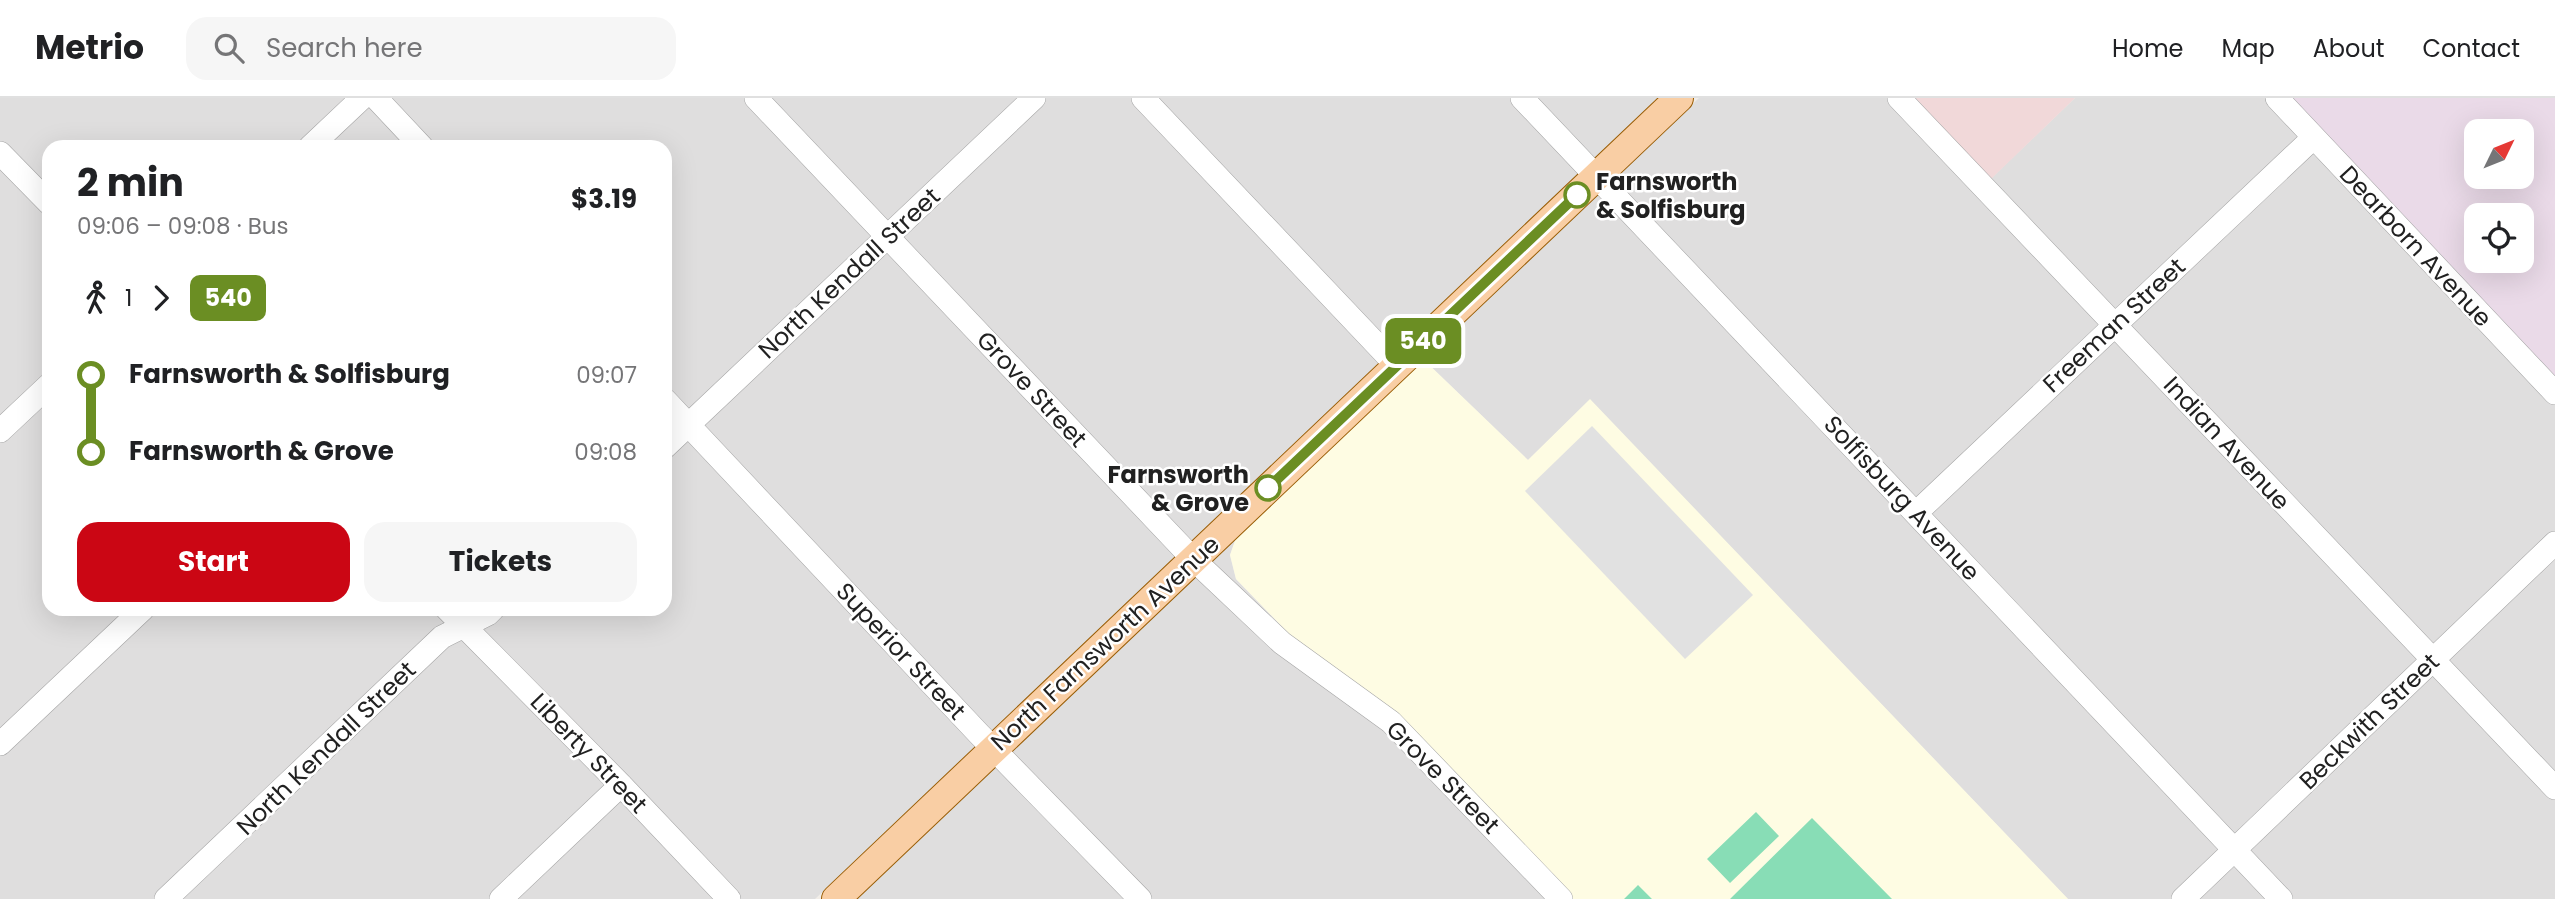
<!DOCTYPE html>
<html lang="en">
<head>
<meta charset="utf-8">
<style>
	:root { --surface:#fff; --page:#f6f6f6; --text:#202124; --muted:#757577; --line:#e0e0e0; --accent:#cb0614 }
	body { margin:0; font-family:Poppins,sans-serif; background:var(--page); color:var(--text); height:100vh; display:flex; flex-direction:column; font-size:26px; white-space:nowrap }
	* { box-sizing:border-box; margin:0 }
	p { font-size:23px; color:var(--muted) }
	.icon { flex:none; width:38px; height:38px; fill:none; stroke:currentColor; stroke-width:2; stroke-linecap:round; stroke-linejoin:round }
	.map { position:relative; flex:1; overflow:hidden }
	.panel { position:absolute; left:42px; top:42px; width:630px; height:476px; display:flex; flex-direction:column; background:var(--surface); border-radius:21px; box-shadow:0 7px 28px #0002 }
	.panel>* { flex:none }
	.badge { padding:0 14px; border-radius:10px; font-size:24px; line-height:46px }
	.needle { width:46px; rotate:47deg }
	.fabs { position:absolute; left:2464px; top:21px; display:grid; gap:14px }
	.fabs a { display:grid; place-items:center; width:70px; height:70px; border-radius:14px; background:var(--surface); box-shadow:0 7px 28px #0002; font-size:35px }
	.map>.badge { position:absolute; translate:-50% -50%; box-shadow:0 0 0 4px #fff }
	.legs { display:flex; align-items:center; gap:10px; height:77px; padding:0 35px; font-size:23px }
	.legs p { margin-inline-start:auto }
	.head { display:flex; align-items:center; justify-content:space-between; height:119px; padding:0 35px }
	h1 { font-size:38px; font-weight:700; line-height:52px }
	.action { display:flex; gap:14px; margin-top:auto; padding:14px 35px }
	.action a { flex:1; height:80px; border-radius:21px; background:var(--accent); color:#fff; font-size:28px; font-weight:700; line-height:80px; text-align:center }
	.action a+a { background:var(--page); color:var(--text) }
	ul { padding:0 35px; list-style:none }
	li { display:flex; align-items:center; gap:24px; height:77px; font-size:26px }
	li i { display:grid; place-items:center; width:10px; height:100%; margin:0 9px; background:currentColor }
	li i::after { content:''; width:18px; height:18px; margin:-9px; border:5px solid; border-radius:50%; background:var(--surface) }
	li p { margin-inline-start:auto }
	li:first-child i { background:linear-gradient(#0000 50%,currentColor 0) }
	li:last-child i { background:linear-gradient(currentColor 50%,#0000 0) }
	header { display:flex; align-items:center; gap:42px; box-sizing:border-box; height:98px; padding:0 35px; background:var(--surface); border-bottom:2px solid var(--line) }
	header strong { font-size:33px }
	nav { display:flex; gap:38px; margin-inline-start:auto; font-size:24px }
	.search { width:490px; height:63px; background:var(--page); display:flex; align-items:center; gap:18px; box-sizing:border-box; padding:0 24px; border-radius:21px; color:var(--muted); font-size:26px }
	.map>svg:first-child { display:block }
	.residential { fill:#dfdede; fill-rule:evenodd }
	.commercial { fill:#f1d8d9 }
	.industrial { fill:#eadae8; fill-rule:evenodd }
	.education { fill:#fefce3 }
	.pitch { fill:#88ddb6 }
	.parking { fill:#e1e1e1 }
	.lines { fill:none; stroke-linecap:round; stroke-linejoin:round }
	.minor-casing { stroke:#a5a5a5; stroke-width:24 }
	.major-casing { stroke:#995d05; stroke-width:30 }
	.minor { stroke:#fff; stroke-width:23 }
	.major { stroke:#f9cea4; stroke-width:28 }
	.line-1-casing { stroke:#fff; stroke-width:16 }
	.line-1 { stroke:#6b8e23; stroke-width:10 }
	.stop-1-dot { fill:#fff; stroke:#6b8e23; stroke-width:3.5 }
	.labels { text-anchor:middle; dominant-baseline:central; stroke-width:5; stroke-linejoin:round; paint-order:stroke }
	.stop-label { font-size:24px; font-weight:bold; fill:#212121; stroke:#fff; text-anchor:start }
	.street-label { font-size:24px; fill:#212121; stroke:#fff }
</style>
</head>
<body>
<header>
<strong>Metrio</strong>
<div class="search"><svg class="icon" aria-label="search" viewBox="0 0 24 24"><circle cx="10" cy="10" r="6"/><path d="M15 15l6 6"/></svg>Search here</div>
<nav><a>Home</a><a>Map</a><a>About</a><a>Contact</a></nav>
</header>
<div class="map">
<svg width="2555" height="801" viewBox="0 0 2555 801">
	<rect width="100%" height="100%" fill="#f1ede8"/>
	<path class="residential" d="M0,0H1659L815,801H0ZM49,49H665V511H49Z
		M1699,0H1889L1980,91L2075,0H2266L2555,306V801H2068L1590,302L1528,362L1423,261Z
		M1236,440L1230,457L1236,481L1297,544L1385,606L1573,801H854Z"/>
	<path class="commercial" d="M1915,0H2075L1991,81Z"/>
	<path class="industrial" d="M2267,0H2555V306ZM2476,33H2522V79H2476ZM2476,117H2522V163H2476Z"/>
	<path class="education" d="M1423,261L1528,362L1590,301L2068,801H1573L1385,606L1297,544L1236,481L1230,457L1236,440Z"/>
	<path class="pitch" d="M1756,714L1779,738L1730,785L1707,761Z
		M1812,720L1892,801H1730Z
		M1638,787L1652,801H1624Z"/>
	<path class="parking" d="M1592,328L1753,497L1685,561L1525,393Z"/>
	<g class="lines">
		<defs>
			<path id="minor" d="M376,0L422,49
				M756,0L1194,462L1282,545L1391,624L1561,801
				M1143,0L1397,268
				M1522,0L2281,801
				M1899,0L2555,690
				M2277,0L2555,295
				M310,49L362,0
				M0,55L49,105
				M665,302L979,636L1140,801
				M0,333L49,287
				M665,349L1034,0
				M1916,415L2313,40
				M447,511L621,687L729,801
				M0,646L143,511
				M166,801L442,539L488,516L493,511
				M501,801L621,687
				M2183,801L2555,445"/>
			<path id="major" d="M836,801L1679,0"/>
		</defs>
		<use href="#minor" class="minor-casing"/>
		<use href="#major" class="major-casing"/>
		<use href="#minor" class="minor"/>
		<use href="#major" class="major"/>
	</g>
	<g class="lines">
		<defs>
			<path id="line-1" d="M1268,390L1577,97"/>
		</defs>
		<use href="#line-1" class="line-1-casing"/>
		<use href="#line-1" class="line-1"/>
	</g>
	<g class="stop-1-dot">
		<circle cx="1577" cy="97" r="12"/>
		<circle cx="1268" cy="390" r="12"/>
	</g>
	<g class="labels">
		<g class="stop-label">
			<text x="1596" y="83">Farnsworth<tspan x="1596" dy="28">&amp; Solfisburg</tspan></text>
			<text x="1249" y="376" text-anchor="end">Farnsworth<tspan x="1249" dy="28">&amp; Grove</tspan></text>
		</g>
		<g class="street-label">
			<text transform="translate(2416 148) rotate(47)">Dearborn Avenue</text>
			<text transform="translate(849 175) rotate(-43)">North Kendall Street</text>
			<text transform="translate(2114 227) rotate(-43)">Freeman Street</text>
			<text transform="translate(1032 291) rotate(47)">Grove Street</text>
			<text transform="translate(2227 345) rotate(47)">Indian Avenue</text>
			<text transform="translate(1902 400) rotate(47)">Solfisburg Avenue</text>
			<text transform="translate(1105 545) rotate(-43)">North Farnsworth Avenue</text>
			<text transform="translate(901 553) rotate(47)">Superior Street</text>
			<text transform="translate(2369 623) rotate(-44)">Beckwith Street</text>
			<text transform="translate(326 650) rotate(-44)">North Kendall Street</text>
			<text transform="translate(589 655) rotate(46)">Liberty Street</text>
			<text transform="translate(1443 679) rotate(45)">Grove Street</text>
		</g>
	</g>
</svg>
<div class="fabs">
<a><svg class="needle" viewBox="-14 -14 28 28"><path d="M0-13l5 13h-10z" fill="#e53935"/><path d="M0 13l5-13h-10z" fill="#757577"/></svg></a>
<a><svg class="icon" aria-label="locate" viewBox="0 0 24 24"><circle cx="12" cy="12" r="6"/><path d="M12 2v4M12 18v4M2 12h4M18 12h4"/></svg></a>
</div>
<b class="badge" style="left:1423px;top:243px;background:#6b8e23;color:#fff">540</b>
<section class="panel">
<div class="head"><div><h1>2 min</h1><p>09:06 – 09:08 · Bus</p></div><b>$3.19</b></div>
<div class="legs"><svg class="icon" aria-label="walk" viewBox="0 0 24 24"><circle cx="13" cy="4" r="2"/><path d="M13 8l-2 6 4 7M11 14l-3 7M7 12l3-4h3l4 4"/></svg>1<svg class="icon" aria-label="forward" viewBox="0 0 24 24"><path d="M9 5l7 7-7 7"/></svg><b class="badge" style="background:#6b8e23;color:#fff">540</b></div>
<ul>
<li><i style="color:#6b8e23"></i><b>Farnsworth &amp; Solfisburg</b><p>09:07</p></li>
<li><i style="color:#6b8e23"></i><b>Farnsworth &amp; Grove</b><p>09:08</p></li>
</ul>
<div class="action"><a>Start</a><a>Tickets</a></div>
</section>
</div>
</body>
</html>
